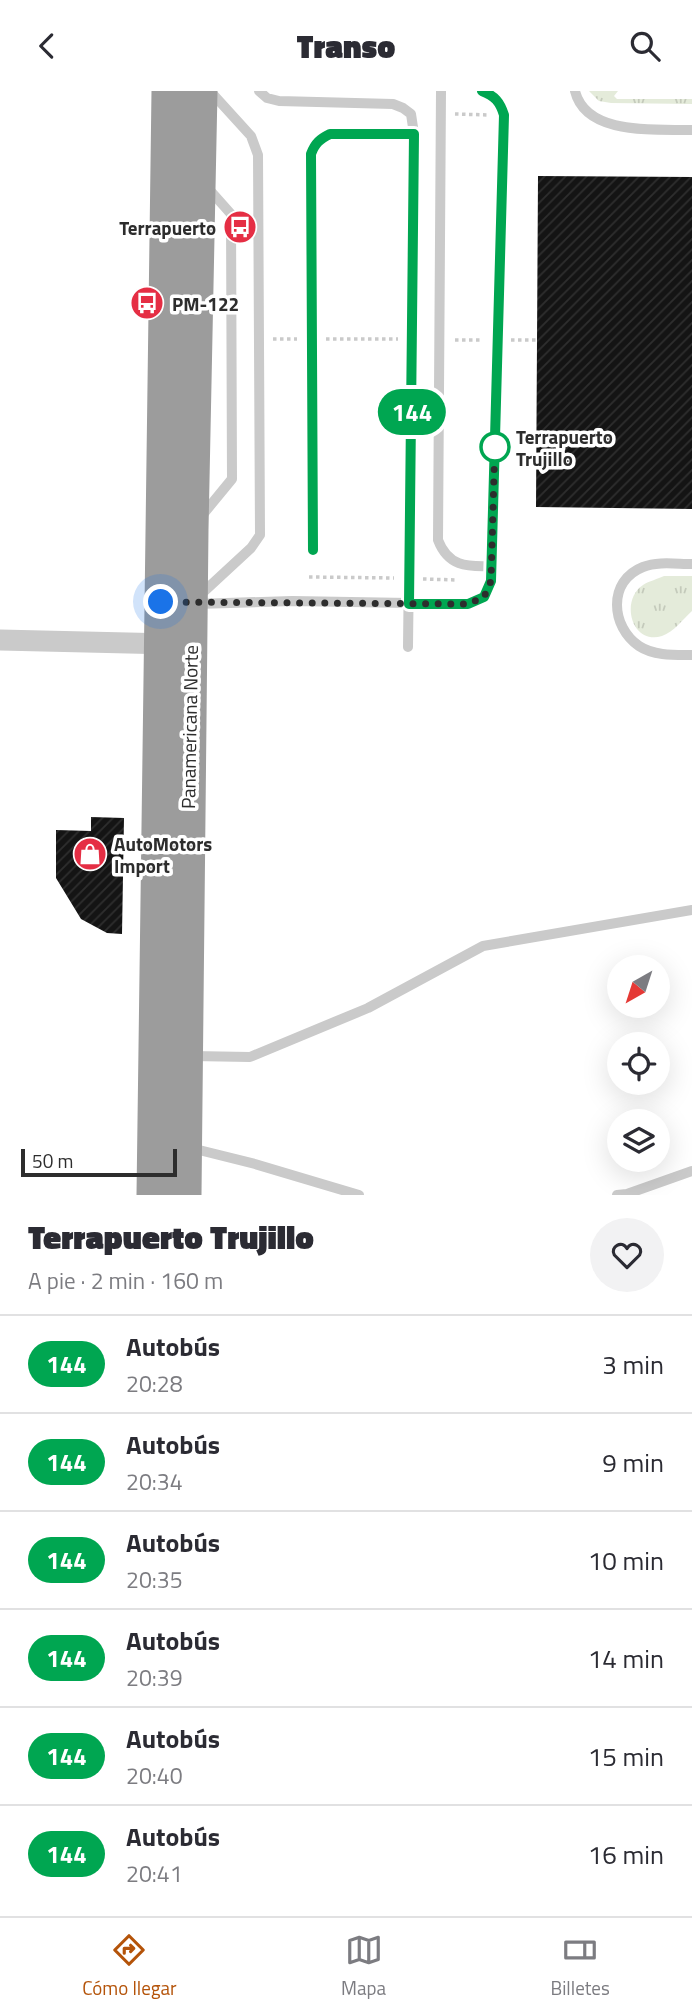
<!DOCTYPE html>
<html lang="es">
<head>
<meta charset="utf-8">
<style>
	:root { --surface:#fff; --page:#f2f2f3; --text:#2b2b33; --muted:#7c7c81; --line:#e1e1e2; --accent:#b45309 }
	body { margin:0; font-family:"Titillium Web",sans-serif; background:var(--page); color:var(--text); height:100vh; display:flex; flex-direction:column; font-size:26px; white-space:nowrap }
	* { box-sizing:border-box; margin:0 }
	p { font-size:23px; color:var(--muted) }
	.icon { flex:none; width:38px; height:38px; fill:none; stroke:currentColor; stroke-width:2; stroke-linecap:round; stroke-linejoin:round }
	.map { position:relative; height:1104px; overflow:hidden }
	.details { display:flex; flex-direction:column; background:var(--surface); flex:1 }
	.details>* { flex:none }
	.badge { padding:0 14px; border-radius:23px; font-size:24px; line-height:46px }
	.needle { width:46px; rotate:219deg }
	.controls { position:absolute; left:607px; top:864px; display:grid; gap:14px }
	.controls a { display:grid; place-items:center; width:63px; height:63px; border-radius:50%; background:var(--surface); box-shadow:0 7px 28px #0002; font-size:35px }
	.scale { position:absolute; left:21px; bottom:18px; width:156px; box-sizing:border-box; padding-left:7px; border:4px solid #2d2d2d; border-top:0; font-size:19px; line-height:24px; white-space:nowrap; color:#2d2d2d; -webkit-text-stroke:5px #fff; paint-order:stroke }
	.you { position:absolute; width:35px; height:35px; margin:-18px; border:5px solid #fff; border-radius:50%; background:#1a73e8; box-shadow:0 0 0 10px #1a73e833 }
	.map>.badge { position:absolute; translate:-50% -50%; box-shadow:0 0 0 4px #fff }
	.round { display:grid; place-items:center; flex:none; width:74px; height:74px; border-radius:37px; background:var(--page) }
	.overview { display:flex; align-items:center; justify-content:space-between; height:119px; padding:0 28px }
	h1 { font-size:33px; font-weight:800; line-height:52px }
	ul { padding:0; list-style:none }
	li { display:flex; align-items:center; gap:21px; height:98px; padding:0 28px; border-top:2px solid var(--line) }
	li div { flex:1 }
	li b { display:block; font-size:26px }
	li em { font-style:normal }
	li .badge { min-width:77px; font-weight:700; text-align:center }
	header { display:flex; justify-content:space-between; align-items:center; height:91px; padding:0 28px; background:var(--surface); font-size:32px; font-weight:800 }
	.tabs { display:flex; justify-content:space-around; align-items:center; height:98px; border-top:2px solid var(--line); background:var(--surface); font-size:19px; color:var(--muted) }
	.tabs a { display:grid; justify-items:center; gap:4px }
	.tabs .selected { color:var(--accent) }
	.map>svg:first-child { display:block }
	.grass { fill:url(#grass-tufts) }
	.building { fill:url(#building-hatch) }
	.lines { fill:none; stroke-linecap:round; stroke-linejoin:round }
	.path { stroke:#cacaca; stroke-width:3.5; stroke-dasharray:3.5 3.5; stroke-linecap:butt }
	.service { stroke:#cacaca; stroke-width:10 }
	.minor { stroke:#cacaca; stroke-width:21 }
	.trunk { stroke:#9c9c9c; stroke-width:35 }
	.line-casing { stroke:#fff; stroke-width:16 }
	.line { stroke:#00a651; stroke-width:10 }
	.walk { stroke:#2d2d2d; stroke-width:7; stroke-dasharray:0 12.6 }
	.stop-dot { fill:#fff; stroke:#00a651; stroke-width:3.5 }
	.labels { text-anchor:middle; dominant-baseline:central; stroke-width:7; stroke-linejoin:round; paint-order:stroke }
	.poi-label { font-size:19px; font-weight:bold; fill:#2d2d2d; stroke:#fff; text-anchor:start }
	.stop-label { font-size:19px; font-weight:bold; fill:#2d2d2d; stroke:#fff; text-anchor:start }
	.street-label { font-size:19px; fill:#2d2d2d; stroke:#fff }
</style>
</head>
<body>
<header><svg class="icon" aria-label="back" viewBox="0 0 24 24"><path d="M15 5l-7 7 7 7"/></svg>Transo<svg class="icon" aria-label="search" viewBox="0 0 24 24"><circle cx="10" cy="10" r="6"/><path d="M15 15l6 6"/></svg></header>
<div class="map">
<svg width="692" height="1104" viewBox="0 0 692 1104">
	<defs>
		<pattern id="grass-tufts" width="24" height="20" patternUnits="userSpaceOnUse" patternTransform="scale(1.75)"><rect width="24" height="20" fill="#e4ebda"/><path d="M3 7l-1-3M5 7V3M7 7l1-3M15 17l-1-3M17 17v-4M19 17l1-3" fill="none" stroke="#c4cabb"/></pattern>
		<pattern id="building-hatch" width="6" height="6" patternUnits="userSpaceOnUse" patternTransform="scale(1.75)"><rect width="6" height="6" fill="#141414"/><path d="M-1 1l2-2M0 6l6-6M5 7l2-2" fill="none" stroke="#2e2e2e"/></pattern>
	</defs>
	<rect width="100%" height="100%" fill="#fff"/>
	<path class="grass" d="M589,0H618L614,5L617,8H692V13L611,12L599,10Z
		M664,485H692V520C683,528 674,541 662,545C631,554 620,509 643,494C649,490 658,488 664,485Z"/>
	<path class="building" d="M538,85L692,86V418L536,416Z
		M91,726L124,727L122,843L107,842L81,828L56,787V739L91,740Z"/>
	<g class="lines">
		<path class="path" d="M455,23L489,24
			M273,248H297
			M326,248H398
			M455,249H482
			M511,249H537
			M309,486L394,487
			M423,488L457,489"/>
		<path class="service" d="M259,0L267,7L279,10L393,13L403,17L411,23L414,43L408,556
			M441,0L438,449C448,475 466,476 491,475
			M575,0C586,45 656,38 692,39
			M200,427L232,388L231,123L207,96
			M313,459L311,63C315,52 320,48 330,43H414
			M692,473C676,473 658,470 643,476C607,490 611,536 639,555C654,565 675,564 692,564
			M198,506L251,457L260,444L258,64L251,45L210,0
			M196,513L292,510L468,513L483,506L491,490L504,24C500,11 495,5 482,0
			M192,965L250,966L368,917L483,855L692,819
			M191,1057L255,1073L359,1104
			M617,1104L627,1103L692,1080"/>
		<path class="minor" d="M0,549L171,553"/>
		<path class="trunk" d="M154,1104L169,0
			M184,1104L191,438L200,0"/>
	</g>
	<g class="lines">
		<defs>
			<path id="line" d="M313,459L311,63C315,52 320,48 330,43H414L409,513H468L484,506L491,490L504,24C500,11 495,5 482,0"/>
		</defs>
		<use href="#line" class="line-casing"/>
		<use href="#line" class="line"/>
		<path class="walk" d="M161,511L468,513L484,506L491,490L495,349V356"/>
	</g>
	<defs>
		<symbol id="bus-disc" viewBox="-11 -11 22 22"><circle r="9.5" fill="#e52e44" stroke="#fff"/><path d="M-5-6H5V4H4V6H2V4H-2V6H-4V4H-5ZM-3.5-4V0h7V-4ZM-3.5 1.2v1.5H-2V1.2ZM2 1.2v1.5H3.5V1.2Z" fill="#fff"/></symbol>
		<symbol id="shop-disc" viewBox="-11 -11 22 22"><circle r="9.5" fill="#e52e44" stroke="#fff"/><path d="M-5-2.5h2.3a2.7 3.5 0 0 1 5.4 0H5L5.5 6h-11ZM-1.5-2.5h3a1.5 2.3 0 0 0-3 0Z" fill="#fff"/></symbol>
	</defs>
	<g fill-rule="evenodd">
		<use href="#bus-disc" x="221" y="117" width="38" height="38"/>
		<use href="#bus-disc" x="128" y="193" width="38" height="38"/>
		<use href="#shop-disc" x="71" y="744" width="38" height="38"/>
	</g>
	<circle class="stop-dot" cx="495" cy="356" r="14"/>
	<g class="labels">
		<g class="poi-label">
			<text x="216" y="136" text-anchor="end">Terrapuerto</text>
			<text x="172" y="212">PM-122</text>
			<text x="114" y="752">AutoMotors<tspan x="114" dy="22">Import</tspan></text>
		</g>
		<g class="stop-label">
			<text x="516" y="345">Terrapuerto<tspan x="516" dy="22">Trujillo</tspan></text>
		</g>
		<g class="street-label">
			<text transform="translate(189 636) rotate(-89)">Panamericana Norte</text>
		</g>
	</g>
</svg>
<div class="controls">
<a><svg class="needle" viewBox="-14 -14 28 28"><path d="M0-13l5 13h-10z" fill="#e53935"/><path d="M0 13l5-13h-10z" fill="#7c7c81"/></svg></a>
<a><svg class="icon" aria-label="locate" viewBox="0 0 24 24"><circle cx="12" cy="12" r="6"/><path d="M12 2v4M12 18v4M2 12h4M18 12h4"/></svg></a>
<a><svg class="icon" aria-label="layers" viewBox="0 0 24 24"><path d="M12 4l9 5-9 5-9-5zM3 14l9 5 9-5"/></svg></a>
</div>
<div class="scale">50 m</div>
<div class="you" style="left:161px;top:511px"></div>
<b class="badge" style="left:412px;top:321px;background:#00a651;color:#fff">144</b>
</div>
<section class="details">
<div class="overview"><div><h1>Terrapuerto Trujillo</h1><p>A pie · 2 min · 160 m</p></div><a class="round"><svg class="icon" aria-label="heart" viewBox="0 0 24 24"><path d="M12 20l-8-8c-3-5 5-10 8-4 3-6 11-1 8 4z"/></svg></a></div>
<ul>
<li><span class="badge" style="background:#00a651;color:#fff">144</span><div><b>Autobús</b><p>20:28</p></div><em>3 min</em></li>
<li><span class="badge" style="background:#00a651;color:#fff">144</span><div><b>Autobús</b><p>20:34</p></div><em>9 min</em></li>
<li><span class="badge" style="background:#00a651;color:#fff">144</span><div><b>Autobús</b><p>20:35</p></div><em>10 min</em></li>
<li><span class="badge" style="background:#00a651;color:#fff">144</span><div><b>Autobús</b><p>20:39</p></div><em>14 min</em></li>
<li><span class="badge" style="background:#00a651;color:#fff">144</span><div><b>Autobús</b><p>20:40</p></div><em>15 min</em></li>
<li><span class="badge" style="background:#00a651;color:#fff">144</span><div><b>Autobús</b><p>20:41</p></div><em>16 min</em></li>
</ul>
</section>
<nav class="tabs">
<a class="selected"><svg class="icon" aria-label="directions" viewBox="0 0 24 24"><path d="M12 3l9 9-9 9-9-9zM9 14v-3h6M13 9l2 2-2 2"/></svg>Cómo llegar</a>
<a><svg class="icon" aria-label="map" viewBox="0 0 24 24"><path d="M3 6l6-2 6 2 6-2v14l-6 2-6-2-6 2zM9 4v14M15 6v14"/></svg>Mapa</a>
<a><svg class="icon" aria-label="tickets" viewBox="0 0 24 24"><path d="M3 7h18v10H3zM15 7v10"/></svg>Billetes</a>
</nav>
</body>
</html>
